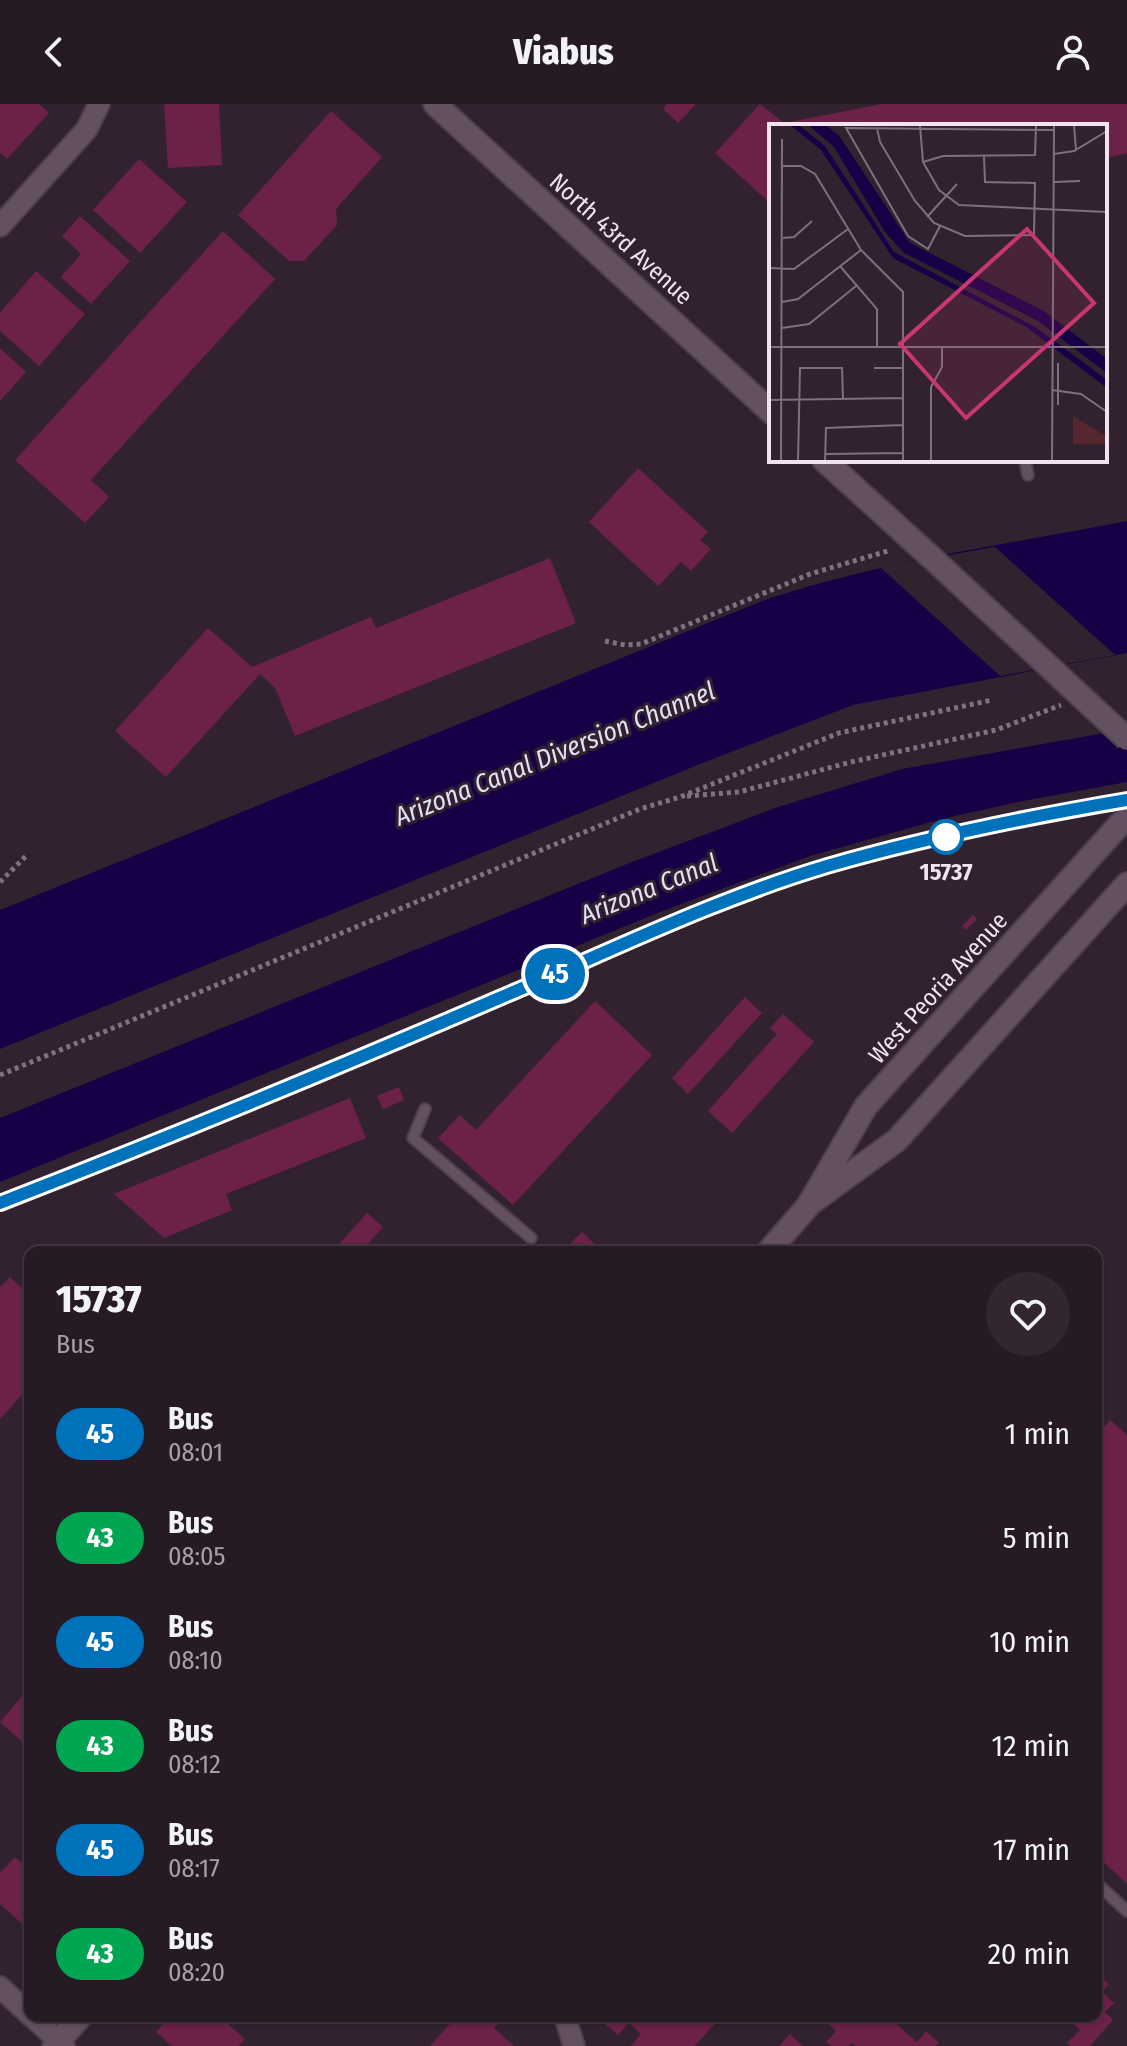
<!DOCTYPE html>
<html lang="en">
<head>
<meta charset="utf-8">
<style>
	:root { --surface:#261a24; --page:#322731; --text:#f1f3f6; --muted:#a4a1a6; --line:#423841 }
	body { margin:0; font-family:"Fira Sans Condensed",sans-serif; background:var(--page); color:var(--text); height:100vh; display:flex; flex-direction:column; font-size:30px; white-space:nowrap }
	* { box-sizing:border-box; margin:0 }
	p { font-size:26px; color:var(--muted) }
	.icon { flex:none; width:44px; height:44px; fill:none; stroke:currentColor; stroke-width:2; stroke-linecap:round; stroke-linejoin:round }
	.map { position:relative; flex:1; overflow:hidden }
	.side { position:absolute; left:24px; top:1142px; width:1078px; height:776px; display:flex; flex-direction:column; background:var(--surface); border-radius:16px; box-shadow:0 2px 6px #0004,0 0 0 2px var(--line) }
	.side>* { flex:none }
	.badge { padding:0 16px; border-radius:26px; font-size:28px; line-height:52px }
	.map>.badge { position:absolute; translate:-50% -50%; box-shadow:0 0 0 4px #fff }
	.round { display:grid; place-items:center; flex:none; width:84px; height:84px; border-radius:42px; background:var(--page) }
	.overview { display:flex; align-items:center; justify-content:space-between; height:136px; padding:0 32px }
	h1 { font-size:38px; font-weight:800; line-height:60px }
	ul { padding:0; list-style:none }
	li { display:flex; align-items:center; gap:24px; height:104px; padding:0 32px }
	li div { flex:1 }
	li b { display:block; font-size:30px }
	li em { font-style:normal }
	li .badge { min-width:88px; font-weight:700; text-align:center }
	header { display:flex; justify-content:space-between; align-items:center; height:104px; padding:0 32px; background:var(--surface); font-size:36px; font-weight:800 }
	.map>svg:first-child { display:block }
	.water { fill:#180046 }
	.pier { fill:#322230 }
	.building { fill:#6c2149 }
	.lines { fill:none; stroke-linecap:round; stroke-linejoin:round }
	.service-casing { stroke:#4d3f4b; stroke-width:14 }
	.minor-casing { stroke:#4d3f4b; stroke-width:24 }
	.secondary-casing { stroke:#4d3f4b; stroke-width:26 }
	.path { stroke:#80727e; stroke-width:5; stroke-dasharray:4 4; stroke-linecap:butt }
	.service { stroke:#635161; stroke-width:10 }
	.minor { stroke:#635161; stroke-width:20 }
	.secondary { stroke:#635161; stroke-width:22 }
	.secondary-bridge-casing { stroke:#4d3f4b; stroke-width:26; stroke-linecap:butt }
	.secondary-bridge { stroke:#635161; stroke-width:22 }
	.line-casing { stroke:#fff; stroke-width:18 }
	.line { stroke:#0072bc; stroke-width:12 }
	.stop-dot { fill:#fff; stroke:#0072bc; stroke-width:4 }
	.labels { text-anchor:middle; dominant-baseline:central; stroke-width:6; stroke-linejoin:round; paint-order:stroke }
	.street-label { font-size:24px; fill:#f0e5ee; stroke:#322230 }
	.stop-label { font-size:24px; font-weight:bold; fill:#f0e5ee; stroke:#322230 }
	.water-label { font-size:26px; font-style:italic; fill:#e1e0f6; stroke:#322230 }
	.inset-road { fill:none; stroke:#7e707c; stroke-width:2 }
	.view { fill:#c93771; fill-opacity:0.15; stroke:#c93771; stroke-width:4 }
	.inset-edge { fill:none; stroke:#f0e5ee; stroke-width:4 }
</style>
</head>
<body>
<header><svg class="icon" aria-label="back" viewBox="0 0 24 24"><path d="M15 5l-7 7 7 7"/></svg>Viabus<svg class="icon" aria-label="person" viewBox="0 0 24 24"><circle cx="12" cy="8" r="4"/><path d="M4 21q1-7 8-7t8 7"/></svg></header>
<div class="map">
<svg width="1127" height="1942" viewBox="0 0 1127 1942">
	<rect width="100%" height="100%" fill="#322230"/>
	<path class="water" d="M1127,417V549L853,601L710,656L0,945V806L762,497C880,457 1005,441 1127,417Z
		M1127,625V678L1023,697L942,715L810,752L660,808L0,1078V1014L632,758L778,703L902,665Z"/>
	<path class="pier" d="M995,443L1115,551L1000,572L880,463Z"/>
	<path class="building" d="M0,0H39L49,9L7,55L0,49Z
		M164,0H219L222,61L168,64Z
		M667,0H696L678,19L663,5Z
		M760,0L784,19L882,0H1127V49L1105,54V22H771V100L715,49Z
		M331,7L382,53L336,105L337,121L304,157H289L238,111Z
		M139,55L187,98L140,149L93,106Z
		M80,112L130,157L91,200L61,173L81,150L62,132Z
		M223,127L275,175L91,376L109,393L85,419L15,356Z
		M36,167L85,210L39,262L0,227V209Z
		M0,244L26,268L0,297Z
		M638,364L708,428L700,436L711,445L691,467L681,458L658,482L589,418Z
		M550,454L576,519L295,632L275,584L260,570L166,673L115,627L208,524L252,563L371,513L376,524Z
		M973,811L977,815L966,826L962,822Z
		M745,893L762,909L688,990L672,974Z
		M595,897L652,951L513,1101L438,1034L460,1011L476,1026Z
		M783,910L814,938L732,1029L708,1007L777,930L770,924Z
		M399,983L404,996L383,1005L377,992Z
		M350,994L366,1034L226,1090L232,1106L164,1134L114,1090Z
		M367,1109L383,1123L361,1148H332Z
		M582,1128L603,1148H562Z
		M10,1173L30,1191V1282L0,1315V1183Z
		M1110,1316L1127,1331V1780L1096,1751V1332Z
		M30,1583V1645L0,1618Z
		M15,1753L30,1766V1827L0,1800V1769Z
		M1096,1868L1109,1880L1102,1888L1114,1899L1105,1908L1113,1916L1090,1942H1070L1067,1939L1080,1926L1064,1912H1096Z
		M170,1912H219L245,1935L239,1942H172L156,1928Z
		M457,1912H504L494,1924L514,1942H430Z
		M609,1912H686L693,1919L699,1912H708L715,1919L695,1942H631L641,1930L629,1919L618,1931L603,1918Z
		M828,1912H887L917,1938L926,1927L939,1939L935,1942H855L852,1939L849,1942H831L826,1938L836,1927L824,1916Z
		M790,1930L803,1942H779Z"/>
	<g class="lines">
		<defs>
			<path id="service" d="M1025,356L1028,371
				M425,1005L413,1034L531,1134
				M0,1099L335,965L660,822L826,762L1068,706L1127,696
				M1096,1779L1127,1807"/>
			<path id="minor" d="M0,122L87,25L99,0
				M0,1883L30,1911
				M32,1912L64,1942
				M565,1912L574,1942"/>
			<path id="secondary" d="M435,0L771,308
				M824,356L932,454
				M815,1096L897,1036L1127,780
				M768,1148L808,1102L866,1002L1120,720L1127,716
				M54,1942L81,1912"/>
		</defs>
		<use href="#service" class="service-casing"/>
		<use href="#minor" class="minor-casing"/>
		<use href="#secondary" class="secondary-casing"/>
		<path class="path" d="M605,537L625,541L641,540L810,470L891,446
			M687,692L739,688L851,658L996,626L1061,601
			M0,778L26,752
			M0,971L640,705L680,693L839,629L992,596"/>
		<use href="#service" class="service"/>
		<use href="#minor" class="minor"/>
		<use href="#secondary" class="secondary"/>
		<defs>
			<path id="secondary-bridge" d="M932,454L1127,635"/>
		</defs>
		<use href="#secondary-bridge" class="secondary-bridge-casing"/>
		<use href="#secondary-bridge" class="secondary-bridge"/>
	</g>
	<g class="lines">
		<defs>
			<path id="line" d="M0,1099C167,1034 332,966 497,895C606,849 713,796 827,762C924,734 1027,713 1127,696"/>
		</defs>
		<use href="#line" class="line-casing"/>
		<use href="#line" class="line"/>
	</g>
	<circle class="stop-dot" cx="946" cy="733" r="16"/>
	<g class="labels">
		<g class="street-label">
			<text transform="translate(621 135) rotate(42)">North 43rd Avenue</text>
			<text transform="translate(938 884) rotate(-48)">West Peoria Avenue</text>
		</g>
		<g class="stop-label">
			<text x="946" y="768">15737</text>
		</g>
		<g class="water-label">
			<text transform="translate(555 650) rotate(-22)">Arizona Canal Diversion Channel</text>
			<text transform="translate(649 785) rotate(-22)">Arizona Canal</text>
		</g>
	</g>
	<g transform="translate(769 20)">
		<rect width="338" height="338" fill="#322230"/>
		<path d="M304,292L338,313V320H304Z" fill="#56272e"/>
		<path d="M21,1H30L56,22L125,128L268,204L338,256V264L257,203L124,134L52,26ZM39,1H57L71,13L141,119L275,187L338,235V249L269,197L135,129L116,108L65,23Z" fill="#180046"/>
		<path class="inset-road" d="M151,1L154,38L170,66L190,81L338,88M305,1L307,26M108,4L111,18L146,77L165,99L196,112L265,111L266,59L216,58L215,32M285,30L305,27L338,7M154,38L174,32L266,31L267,1M14,42H32L46,50L92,126L134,168V337M285,58L311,57M158,93L188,60M171,102L159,125L139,112L77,4L285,6M14,114L25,113L43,97M71,142L108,185V223M0,144L25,145L79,105M13,178L29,175L92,126M13,204L40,200L87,162M0,223H338M237,223H282M105,244H134M283,266L312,270L338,288M0,276L134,274M289,281V239M56,330L134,329M12,337L13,15M29,337L31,244H73L74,275M56,337L57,304L134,301M162,337V263L173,243V224M283,337L285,1"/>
		<path class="view" d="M258,105L325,179L197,294L131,220Z"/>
		<rect width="338" height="338" class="inset-edge"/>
	</g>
</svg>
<b class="badge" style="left:555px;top:870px;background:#0072bc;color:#fff">45</b>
<section class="side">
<div class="overview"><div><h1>15737</h1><p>Bus</p></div><a class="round"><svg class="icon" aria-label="heart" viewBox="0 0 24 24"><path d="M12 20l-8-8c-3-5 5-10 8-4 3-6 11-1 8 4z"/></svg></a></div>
<ul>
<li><span class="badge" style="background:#0072bc;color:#fff">45</span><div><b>Bus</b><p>08:01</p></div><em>1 min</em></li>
<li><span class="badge" style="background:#00a651;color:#fff">43</span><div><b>Bus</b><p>08:05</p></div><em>5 min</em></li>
<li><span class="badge" style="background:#0072bc;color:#fff">45</span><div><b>Bus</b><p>08:10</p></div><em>10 min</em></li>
<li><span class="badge" style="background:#00a651;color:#fff">43</span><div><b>Bus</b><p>08:12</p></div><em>12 min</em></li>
<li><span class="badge" style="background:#0072bc;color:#fff">45</span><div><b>Bus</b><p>08:17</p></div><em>17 min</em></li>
<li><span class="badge" style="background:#00a651;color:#fff">43</span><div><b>Bus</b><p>08:20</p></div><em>20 min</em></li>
</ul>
</section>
</div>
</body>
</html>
